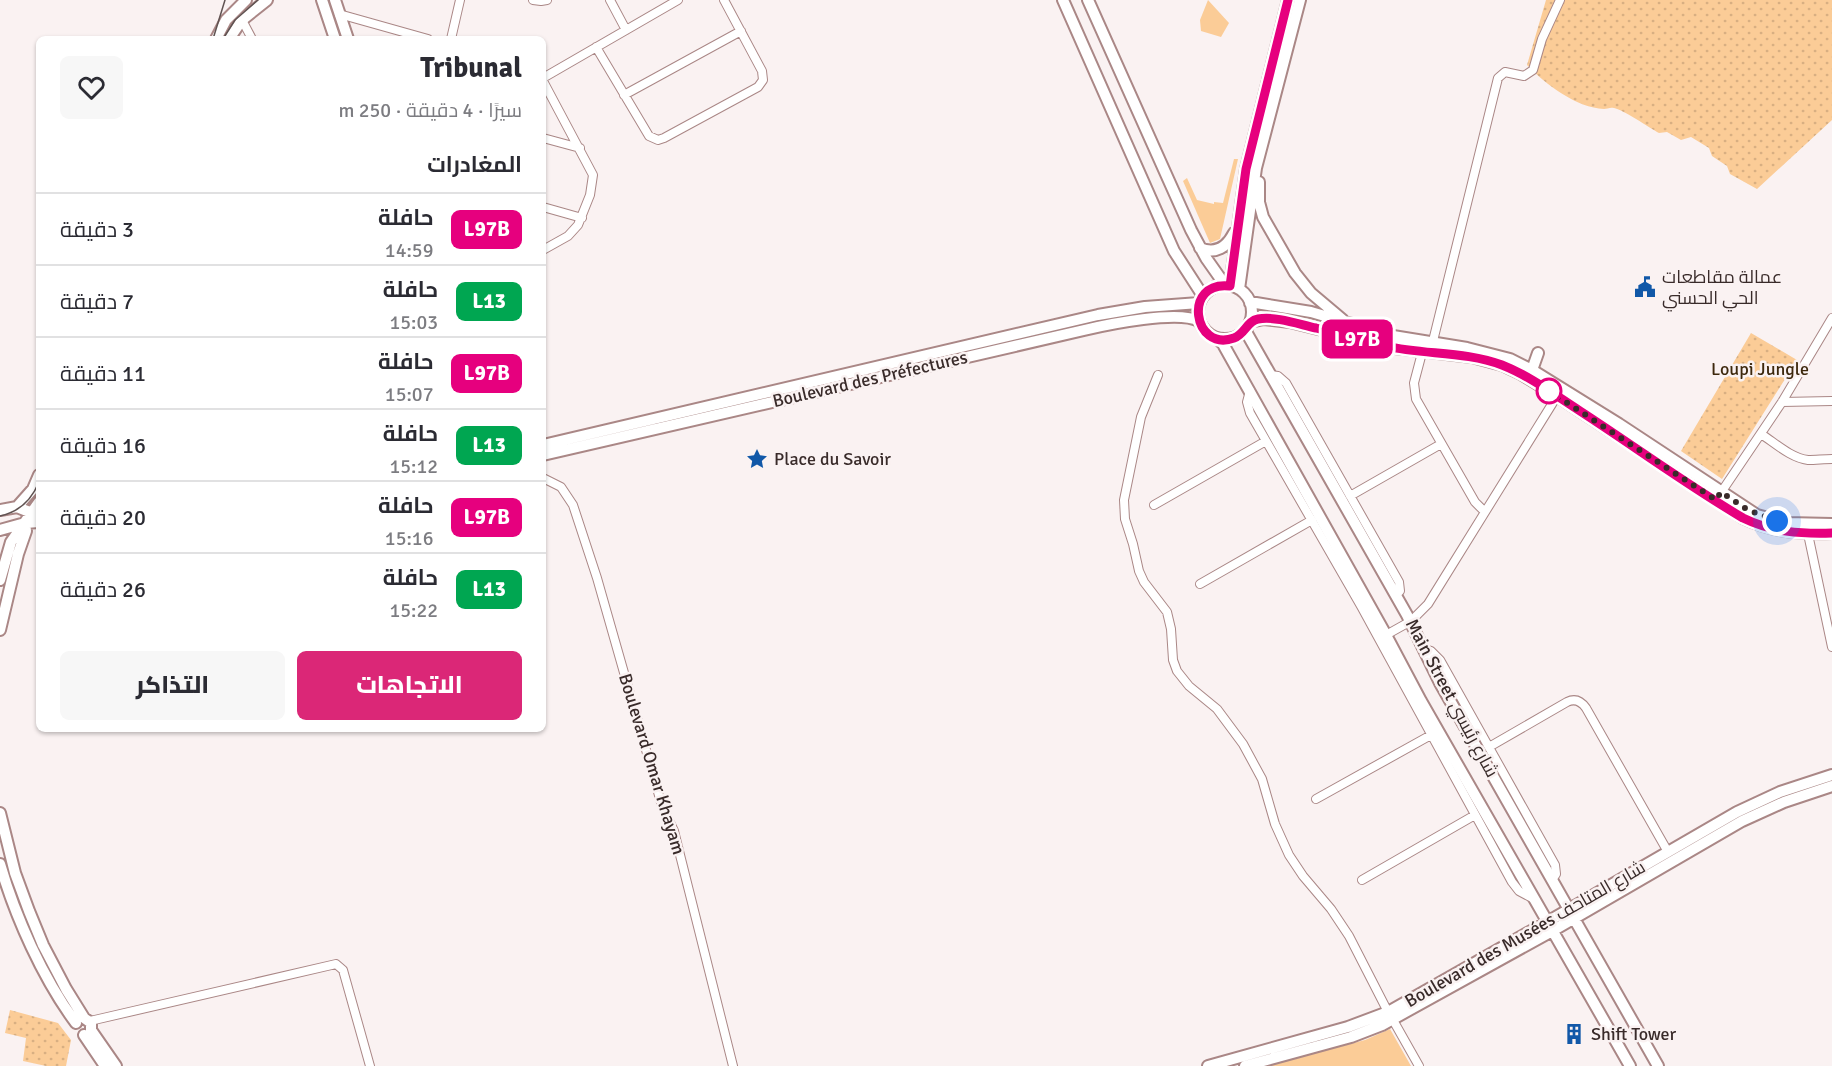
<!DOCTYPE html>
<html lang="ar">
<head>
<meta charset="utf-8">
<style>
	:root { --surface:#fff; --page:#f7f7f7; --text:#2b2b33; --muted:#7c7c81; --line:#e1e1e2; --accent:#db2777 }
	body { margin:0; font-family:Signika,Cairo,sans-serif; background:var(--page); color:var(--text); direction:rtl; height:100vh; display:flex; flex-direction:column; font-size:22px; white-space:nowrap }
	* { box-sizing:border-box; margin:0 }
	p { font-size:20px; color:var(--muted) }
	.icon { flex:none; width:33px; height:33px; fill:none; stroke:currentColor; stroke-width:2; stroke-linecap:round; stroke-linejoin:round }
	.map { position:relative; flex:1; overflow:hidden; direction:ltr }
	.details { position:absolute; left:36px; top:36px; width:510px; height:696px; display:flex; flex-direction:column; background:var(--surface); border-radius:9px; box-shadow:0 2px 4px #0004; direction:rtl }
	.details>* { flex:none }
	.badge { padding:0 12px; border-radius:9px; font-size:21px; line-height:39px }
	.you { position:absolute; width:30px; height:30px; margin:-15px; border:4px solid #fff; border-radius:50%; background:#1a73e8; box-shadow:0 0 0 9px #1a73e833 }
	.map>.badge { position:absolute; translate:-50% -50%; box-shadow:0 0 0 3px #fff }
	h2 { padding:0 24px; font-size:22px; line-height:54px }
	.round { display:grid; place-items:center; flex:none; width:63px; height:63px; border-radius:9px; background:var(--page) }
	.headline { display:flex; align-items:center; justify-content:space-between; height:102px; padding:0 24px }
	h1 { font-size:28px; font-weight:800; line-height:45px }
	.action { display:flex; gap:12px; margin-top:auto; padding:12px 24px }
	.action a { flex:1; height:69px; border-radius:9px; background:var(--accent); color:#fff; font-size:24px; font-weight:800; line-height:69px; text-align:center }
	.action a+a { background:var(--page); color:var(--text) }
	ul { padding:0; list-style:none }
	li { display:flex; align-items:center; gap:18px; height:72px; padding:0 24px; border-top:2px solid var(--line) }
	li div { flex:1 }
	li b { display:block; font-size:22px }
	li em { font-style:normal }
	li .badge { min-width:66px; font-weight:700; text-align:center }
	.map>svg:first-child { display:block }
	.grass { fill:#fbcc97 }
	.park { fill:url(#park-dots) }
	.lines { fill:none; stroke-linecap:round; stroke-linejoin:round }
	.street-casing { stroke:#aa8786; stroke-width:10 }
	.secondary-casing { stroke:#aa8786; stroke-width:14 }
	.street { stroke:#fff; stroke-width:8 }
	.secondary { stroke:#fff; stroke-width:10 }
	.tram { stroke:#605352; stroke-width:1.5 }
	.line-casing { stroke:#fff; stroke-width:14 }
	.line { stroke:#e6007e; stroke-width:9 }
	.walk { stroke:#392b2a; stroke-width:6; stroke-dasharray:0 10.8 }
	.stop-dot { fill:#fff; stroke:#e6007e; stroke-width:3 }
	.labels { text-anchor:middle; dominant-baseline:central; stroke-width:5; stroke-linejoin:round; paint-order:stroke }
	.poi-label { font-size:18px; fill:#392b2a; stroke:#faf2f2; text-anchor:start }
	.park-label { font-size:18px; fill:#3d280d; stroke:#faf2f2 }
	.street-label { font-size:18px; fill:#392b2a; stroke:#faf2f2 }
</style>
</head>
<body>
<div class="map">
<svg width="1832" height="1066" viewBox="0 0 1832 1066">
	<defs>
		<pattern id="park-dots" width="8" height="8" patternUnits="userSpaceOnUse" patternTransform="scale(1.5)"><rect width="8" height="8" fill="#fbcc97"/><path d="M2 2h.1M6 6h.1" fill="none" stroke="#d8af82" stroke-width="1.8" stroke-linecap="round"/></pattern>
	</defs>
	<rect width="100%" height="100%" fill="#faf2f2"/>
	<path class="grass" d="M1208,0L1229,23L1221,37L1201,31L1200,20Z
		M1234,159H1238L1220,239L1210,243L1183,181L1187,178L1197,200L1214,204V202L1223,203Z
		M1390,1029L1411,1066H1267L1365,1040Z"/>
	<path class="park" d="M1546,0H1832V120L1757,189L1730,174L1727,166L1712,156L1709,148L1691,137L1681,140L1667,132L1659,133C1650,128 1622,109 1614,108C1610,107 1607,109 1604,109C1577,108 1545,84 1527,65Z
		M1751,333L1797,360L1722,479L1681,451Z
		M10,1010L58,1023L71,1040L66,1066H46L23,1061L26,1038L5,1033Z"/>
	<g class="lines">
		<defs>
			<path id="street" d="M533,0L541,1L547,0
				M610,0L626,30
				M339,14L428,39
				M242,20L252,39
				M451,39L460,0
				M596,47L649,136L658,140L664,138L758,87L763,80L762,71L724,0
				M543,78L678,0
				M543,81L593,175L590,195L578,225L568,236L543,250
				M624,95L741,31
				M543,138L580,148
				M543,207L582,218
				M1432,345L1498,78L1505,72L1524,76L1533,70L1542,39L1560,0
				M1423,349L1414,383L1416,399L1475,502L1485,512
				M1158,375L1141,417L1124,500L1125,519L1133,544L1139,571L1144,582L1167,612L1171,629L1173,660L1177,671L1189,686L1217,709L1243,744L1262,779L1275,824L1289,855L1303,876L1331,909L1349,936L1388,1012
				M1270,375L1278,376L1286,383L1399,582L1400,591L1396,595
				M1250,391L1247,402L1250,413L1361,606L1512,882L1519,891L1534,899
				M1782,402L1832,401
				M1761,434C1775,443 1791,458 1808,460C1816,460 1824,459 1832,459
				M543,478L561,487L573,505L597,578L662,806L674,831L733,1066
				M1720,494L1782,402L1832,318
				M1350,496L1441,444
				M1154,505L1266,441
				M1808,534L1832,647
				M1200,584L1312,520
				M1386,635L1411,621L1428,604L1557,396
				M1422,648L1431,651L1440,660L1555,865L1556,874L1552,880
				M1489,747L1567,702C1575,698 1581,701 1586,708L1668,852
				M1316,799L1431,735
				M1362,880L1475,815
				M1393,1020L1419,1066
				M90,1021L336,964L343,970L370,1066"/>
			<path id="secondary" d="M322,0L335,39
				M335,0L348,39
				M1063,0L1174,251L1203,296
				M1088,0L1191,230L1206,258L1225,285
				M216,39L226,20L246,0
				M229,39L242,20L267,0
				M1259,182V202L1263,217L1295,273L1311,293L1343,320
				M1200,248C1216,255 1227,247 1234,233
				M1198 312a27 27 0 1 1 54 0a27 27 0 1 1-54 0Z
				M1230,286L1246,169L1288,0
				M1239,289L1256,168L1300,0
				M1250,303H1256L1311,312L1393,336L1467,348L1510,359L1532,370L1619,424L1757,515L1787,523L1832,524
				M1250,322L1264,319L1290,322L1395,348L1472,357L1502,365L1521,374L1557,396L1743,518C1772,532 1800,534 1832,533
				M1245,330L1407,615L1440,683L1658,1066
				M1218,339L1223,344L1386,635L1421,701L1630,1066
				M1532,370L1538,353
				M543,445L1098,315L1145,307L1199,303
				M543,455L1084,330C1109,324 1178,310 1199,321
				M17,507L33,489L39,475
				M0,510L17,507L32,513L37,512
				M0,530L25,523L39,522
				M0,580L11,542L39,502
				M0,630L18,554L26,531L25,523
				M0,813L15,873L29,911L43,945L66,989L84,1018L91,1023V1030L116,1066
				M0,864C15,916 43,979 76,1023
				M84,1035L105,1066
				M1208,1066L1348,1027L1388,1012L1547,922L1737,812L1780,792L1832,775
				M1245,1066L1351,1037L1382,1025L1552,931L1742,821L1784,802L1832,786"/>
		</defs>
		<use href="#street" class="street-casing"/>
		<use href="#secondary" class="secondary-casing"/>
		<use href="#street" class="street"/>
		<use href="#secondary" class="secondary"/>
		<path class="tram" d="M213,39L225,0
			M223,39L235,20L258,0
			M0,516C19,512 32,499 39,482"/>
	</g>
	<g class="lines">
		<defs>
			<path id="line" d="M1288,0L1246,169L1230,286C1182,280 1193,353 1234,338C1245,334 1247,321 1258,319C1276,316 1298,324 1316,328C1339,334 1362,340 1386,346C1424,355 1465,351 1502,365C1530,376 1555,395 1580,411C1634,446 1687,485 1743,518C1772,532 1800,534 1832,533"/>
		</defs>
		<use href="#line" class="line-casing"/>
		<use href="#line" class="line"/>
		<path class="walk" d="M1549,391L1716,500L1721,492L1748,510L1777,521"/>
	</g>
	<defs>
		<symbol id="civic-bare" viewBox="-9 -9 18 18"><path d="M-.6-6.5H3V-4.5H.6V-3L4-1V1h2V6H-6V1h2V-1L-.6-3ZM-1.2 2.5V6h2.4V2.5Z" fill="#1158a8" stroke="#faf2f2" stroke-width="2.5" paint-order="stroke"/></symbol>
		<symbol id="sight-bare" viewBox="-9 -9 18 18"><path d="M0-6L1.8-2.2L6-1.7L2.9 1.2L3.7 5.4L0 3.3L-3.7 5.4L-2.9 1.2L-6-1.7L-1.8-2.2Z" fill="#1158a8" stroke="#faf2f2" stroke-width="2.5" paint-order="stroke"/></symbol>
		<symbol id="building-bare" viewBox="-9 -9 18 18"><path d="M-4-6H4V6H1V3H-1V6H-4ZM-2.5-4.3h1.7v1.8h-1.7ZM.8-4.3h1.7v1.8H.8ZM-2.5-1h1.7V.8h-1.7ZM.8-1h1.7V.8H.8Z" fill="#1158a8" stroke="#faf2f2" stroke-width="2.5" paint-order="stroke"/></symbol>
	</defs>
	<g fill-rule="evenodd">
		<use href="#civic-bare" x="1630" y="272" width="30" height="30"/>
		<use href="#sight-bare" x="742" y="444" width="30" height="30"/>
		<use href="#building-bare" x="1559" y="1019" width="30" height="30"/>
	</g>
	<circle class="stop-dot" cx="1549" cy="391" r="12"/>
	<g class="labels">
		<g class="poi-label">
			<text x="1662" y="277">عمالة مقاطعات<tspan x="1662" dy="21">الحي الحسني</tspan></text>
			<text x="774" y="459">Place du Savoir</text>
			<text x="1591" y="1034">Shift Tower</text>
		</g>
		<g class="park-label">
			<text x="1760" y="369">Loupi Jungle</text>
		</g>
		<g class="street-label">
			<text transform="translate(870 379) rotate(-13)">Boulevard des Préfectures</text>
			<text transform="translate(1452 698) rotate(62)">Main Street شارع رئيسي</text>
			<text transform="translate(652 764) rotate(73)">Boulevard Omar Khayam</text>
			<text transform="translate(1525 934) rotate(-30)">Boulevard des Musées شارع المتاحف</text>
		</g>
	</g>
</svg>
<div class="you" style="left:1777px;top:521px"></div>
<b class="badge" style="left:1357px;top:339px;background:#e6007e;color:#fff">L97B</b>
<section class="details">
<div class="headline"><div><h1>Tribunal</h1><p>سيرًا · 4 دقيقة · 250 m</p></div><a class="round"><svg class="icon" aria-label="heart" viewBox="0 0 24 24"><path d="M12 20l-8-8c-3-5 5-10 8-4 3-6 11-1 8 4z"/></svg></a></div>
<h2>المغادرات</h2>
<ul>
<li><span class="badge" style="background:#e6007e;color:#fff">L97B</span><div><b>حافلة</b><p>14:59</p></div><em>3 دقيقة</em></li>
<li><span class="badge" style="background:#00a651;color:#fff">L13</span><div><b>حافلة</b><p>15:03</p></div><em>7 دقيقة</em></li>
<li><span class="badge" style="background:#e6007e;color:#fff">L97B</span><div><b>حافلة</b><p>15:07</p></div><em>11 دقيقة</em></li>
<li><span class="badge" style="background:#00a651;color:#fff">L13</span><div><b>حافلة</b><p>15:12</p></div><em>16 دقيقة</em></li>
<li><span class="badge" style="background:#e6007e;color:#fff">L97B</span><div><b>حافلة</b><p>15:16</p></div><em>20 دقيقة</em></li>
<li><span class="badge" style="background:#00a651;color:#fff">L13</span><div><b>حافلة</b><p>15:22</p></div><em>26 دقيقة</em></li>
</ul>
<div class="action"><a>الاتجاهات</a><a>التذاكر</a></div>
</section>
</div>
</body>
</html>
